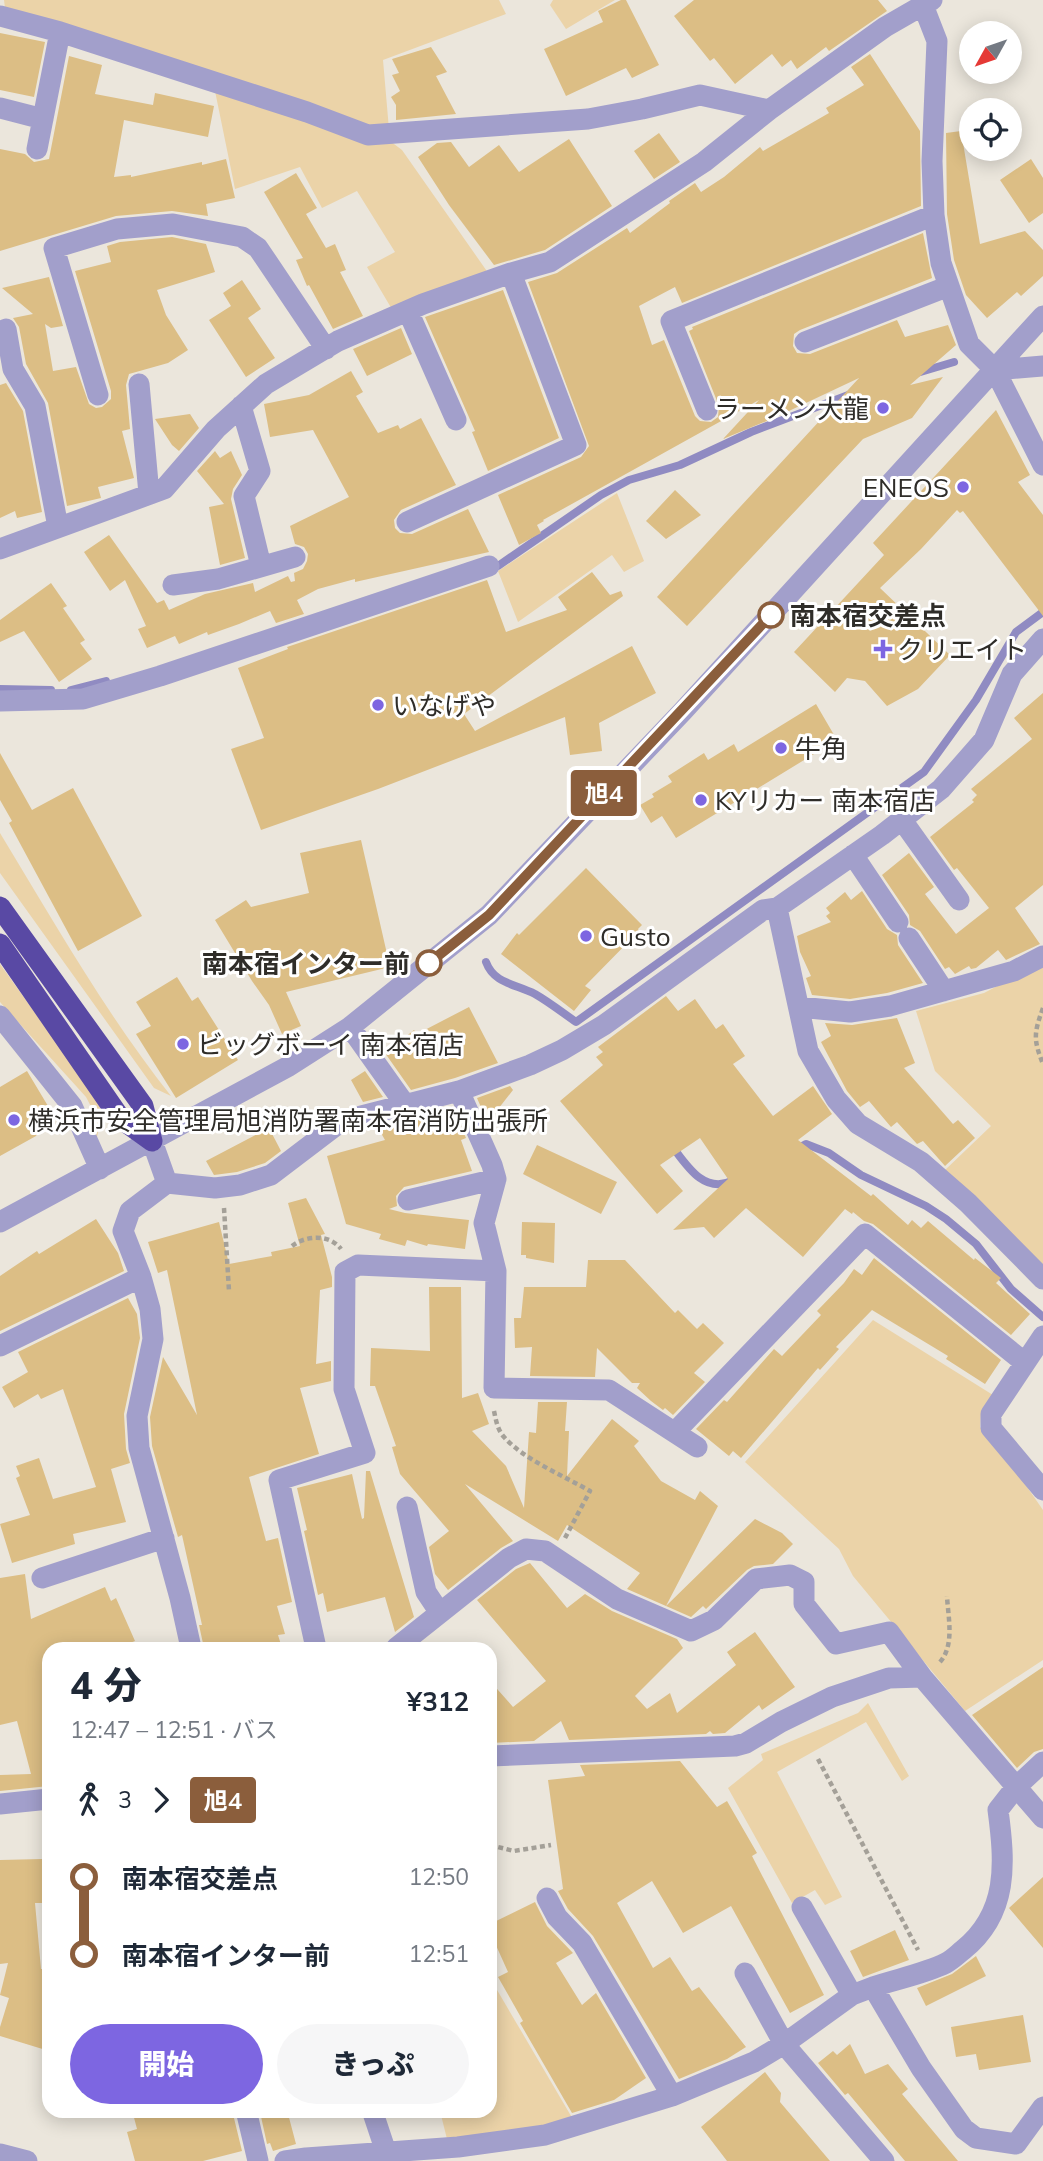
<!DOCTYPE html>
<html lang="ja">
<head>
<meta charset="utf-8">
<style>
	:root { --surface:#fff; --page:#f6f6f7; --text:#1f2937; --muted:#747a83; --accent:#7d66e1 }
	body { margin:0; font-family:Mulish,"Noto Sans JP",sans-serif; background:var(--page); color:var(--text); height:100vh; display:flex; flex-direction:column; font-size:26px; white-space:nowrap }
	* { box-sizing:border-box; margin:0 }
	p { font-size:23px; color:var(--muted) }
	.icon { flex:none; width:38px; height:38px; fill:none; stroke:currentColor; stroke-width:2; stroke-linecap:round; stroke-linejoin:round }
	.map { position:relative; flex:1; overflow:hidden }
	.drawer { position:absolute; left:42px; top:1642px; width:455px; height:476px; display:flex; flex-direction:column; background:var(--surface); border-radius:21px; box-shadow:0 4px 18px #0003 }
	.drawer>* { flex:none }
	.badge { padding:0 14px; border-radius:5px; font-size:24px; line-height:46px }
	.needle { width:46px; rotate:230deg }
	.controls { position:absolute; left:959px; top:21px; display:grid; gap:14px }
	.controls a { display:grid; place-items:center; width:63px; height:63px; border-radius:50%; background:var(--surface); box-shadow:0 4px 18px #0003; font-size:35px }
	.map>.badge { position:absolute; translate:-50% -50%; box-shadow:0 0 0 4px #fff }
	.legs { display:flex; align-items:center; gap:10px; height:77px; padding:0 28px; font-size:23px }
	.legs p { margin-inline-start:auto }
	.headline { display:flex; align-items:center; justify-content:space-between; height:119px; padding:0 28px }
	h1 { font-size:38px; font-weight:800; line-height:52px }
	.action { display:flex; gap:14px; margin-top:auto; padding:14px 28px }
	.action a { flex:1; height:80px; border-radius:42px; background:var(--accent); color:#fff; font-size:28px; font-weight:800; line-height:80px; text-align:center }
	.action a+a { background:var(--page); color:var(--text) }
	ul { padding:0 28px; list-style:none }
	li { display:flex; align-items:center; gap:24px; height:77px; font-size:26px }
	li i { display:grid; place-items:center; width:10px; height:100%; margin:0 9px; background:currentColor }
	li i::after { content:''; width:18px; height:18px; margin:-9px; border:5px solid; border-radius:50%; background:var(--surface) }
	li p { margin-inline-start:auto }
	li:first-child i { background:linear-gradient(#0000 50%,currentColor 0) }
	li:last-child i { background:linear-gradient(currentColor 50%,#0000 0) }
	.map>svg:first-child { display:block }
	.green { fill:#ebd3a8 }
	.lines { fill:none; stroke-linecap:round; stroke-linejoin:round }
	.stream { stroke:#908bc2; stroke-width:8 }
	.building { fill:#dcbe85 }
	.path { stroke:#a4a098; stroke-width:4.5; stroke-dasharray:5 3.5; stroke-linecap:butt }
	.minor { stroke:#a29fcb; stroke-width:21 }
	.highway { stroke:#5949a4; stroke-width:21 }
	.line-1-casing { stroke:#fff; stroke-width:16 }
	.line-1 { stroke:#8b5e3c; stroke-width:10 }
	.poi-dot { fill:#7d66e1; stroke:#fff; stroke-width:2.5 }
	.stop-1-dot { fill:#fff; stroke:#8b5e3c; stroke-width:3.5 }
	.labels { text-anchor:middle; dominant-baseline:central; stroke-width:6; stroke-linejoin:round; paint-order:stroke }
	.poi-label { font-size:26px; fill:#2f2d29; stroke:#fff; text-anchor:start }
	.stop-label { font-size:26px; font-weight:bold; fill:#2f2d29; stroke:#fff; text-anchor:start }
</style>
</head>
<body>
<div class="map">
<svg width="1043" height="2161" viewBox="0 0 1043 2161">
	<rect width="100%" height="100%" fill="#ebe6dc"/>
	<path class="green" d="M4,0H499L506,14L383,60L390,141L402,150L491,277L393,311L367,267L395,252L357,191L322,208L300,167L235,189L215,91L6,16Z
		M553,0H615L566,29L550,5Z
		M617,493L644,561L624,572L612,555L518,622L498,571Z
		M0,833C54,922 106,1014 171,1096L154,1088L0,873Z
		M1043,962V1265L944,1171L991,1126L935,1071L916,1011L984,993Z
		M0,964L99,1102L102,1116L97,1137L93,1133L96,1116L86,1097L0,1002Z
		M873,1320L993,1395L981,1414L980,1427L1018,1474L1043,1510V1660L965,1711L853,1576L839,1549L745,1462Z
		M868,1703L909,1776L902,1781L866,1722L777,1772L842,1897L825,1905L815,1890L792,1903L728,1788L763,1760L761,1754L858,1713Z
		M490,1978L574,2121L448,2143L440,2111L490,2110Z"/>
	<g class="lines">
		<path class="stream" d="M917,373L954,362
			M490,566H498L601,495L629,480L680,465L751,432L851,394
			M0,689L51,690
			M71,690L106,681
			M486,962C494,984 516,984 535,994C549,1002 563,1013 576,1022L924,772L976,700L1016,632L1043,612
			M672,1146C687,1166 704,1194 732,1181
			M797,1149L806,1144L829,1153L861,1175L926,1206L946,1219L976,1244L1011,1289L1043,1317"/>
	</g>
	<path class="building" d="M621,0H626L659,65L632,78L626,68L566,96L544,49L603,22L598,11Z
		M694,0H878L887,11L829,51L826,47L797,69L791,60L782,67L772,54L735,84L714,58L710,61L674,16Z
		M0,33L45,42L34,97L0,90Z
		M431,47L447,72L436,76L456,114L396,120V105L391,97L400,91L392,75L399,73L392,59Z
		M870,54L920,131L921,206L682,303L675,287L639,306L652,345L664,340L695,416L700,421L711,422L718,417L719,406L689,331L693,329L692,327L923,233L932,278L800,330L794,334L793,346L797,353L810,354L897,320L905,337L948,325L956,345L910,385L943,377L912,418L863,439L687,626L657,597L859,378L774,418L723,439L759,400L543,520L544,521L537,525L541,533L519,545L498,495L581,457L589,446L528,282L557,273L627,228L630,233L670,203L669,201L695,183L701,192L724,177L760,147L763,151L829,113L826,108L864,85L851,67Z
		M69,56L102,65L95,94L153,105L155,93L214,106L208,137L124,120L114,177L131,175V177L202,162V165L226,159L235,198L206,204L208,216L172,211L116,216L0,251V149L25,154L34,162L49,159Z
		M961,131L980,244L1025,231L1043,250V276L1021,296L1017,292L987,318L966,295L954,260L947,214L946,133Z
		M659,133L680,162L654,179L634,151Z
		M569,139L612,206L545,250L494,265L449,205L418,157L437,143L451,142L469,167L499,145L519,172Z
		M1031,159L1043,178V213L1029,223L1000,180Z
		M296,173L317,208L306,214L326,248L335,244L346,270L340,272L363,316L333,329L309,285L307,286L296,260L303,258L264,192Z
		M172,237L206,244L215,272L157,290L166,315L188,350L168,363L129,374L126,385L130,429L122,431L134,478L98,487L101,498L67,506L48,403L26,364L19,327L13,318L33,314L2,288L49,277L63,326L51,328L45,324L53,371L76,367L89,404L96,408L102,407L111,399V391L75,271L111,262L107,246L120,242Z
		M242,280L261,309L248,318L275,358L246,377L209,320L231,306L223,293Z
		M503,290L559,438L488,471L472,432L475,431L468,415L425,317Z
		M401,328L412,354L367,376L353,349Z
		M351,371L363,392L356,396L378,433L398,425L400,429L421,418L456,485L401,510L394,520L395,528L400,533L412,534L468,509L489,552L355,582V579L318,589L297,600L304,614L276,623L270,611L239,624L208,635L207,632L179,644L175,636L147,648L138,629L146,626L125,580L110,591L84,552L109,535L157,603L164,600L169,610L205,594L253,583L255,592L288,576L291,582L295,581L294,573L303,569L307,561L308,554L304,547L295,544L290,526L349,497L313,430L270,437L264,404L309,395Z
		M6,383L23,411L42,512L17,518L15,511L0,518V385Z
		M996,410L1030,475L1018,482L1043,515V616L963,511L960,513L957,510L921,549L880,588L950,655L918,689L887,706L865,681L847,678L835,692L794,652L884,555L873,543Z
		M190,414L199,428L179,451L172,445L155,419Z
		M215,451L220,458L231,451L242,475L233,489L231,499L245,558L220,565L209,507L224,504L197,471Z
		M675,490L701,515L666,539L646,521Z
		M592,572L610,595L621,591L623,596L464,714L475,731L632,646L656,693L599,723L602,751L570,755L565,717L378,789L261,830L231,749L264,738L238,668L288,649L287,647L487,580L506,632L567,610L558,597Z
		M51,583L67,606L63,608L85,640L80,643L92,659L59,682L24,631L0,642V620Z
		M1043,693V885L1015,908L1040,944L1006,960L998,950L976,968L971,969L969,966L955,974L949,967L945,969L920,931L910,925L909,915L882,875L909,853L934,887L925,894L956,934L989,908L957,868L954,870L930,837L974,802L972,800L977,795L971,789L1032,739L1014,718Z
		M816,704L837,740L676,838L662,816L651,823L640,805L654,797L652,794L672,782L668,776L704,753L708,760L734,744L738,752Z
		M0,753L32,810L73,788L142,916L78,951L9,823L12,821L0,800Z
		M361,840L390,967L286,992L301,1026L282,1034L269,1005L252,981L215,920L246,900L251,907L309,893L300,853Z
		M586,868L642,925L638,929L639,931L585,986L591,990L574,1011L501,954L517,933L519,935Z
		M862,891L887,929L897,935L898,945L923,983L887,993L850,999L812,995L806,978L811,976L800,952L797,936L831,922L826,916L830,913L826,908L845,892L851,900Z
		M177,977L192,1001L198,997L238,1060L176,1098L136,1034L151,1026L136,1002Z
		M666,996L678,1011L695,999L716,1029L723,1024L745,1056L733,1064L773,1116L813,1086L832,1114L798,1140L871,1196L873,1194L908,1225L912,1220L921,1228L928,1221L974,1260L975,1258L1001,1278L996,1283L1030,1314L1011,1335L873,1224L864,1221L853,1212L852,1214L845,1209L803,1257L746,1208L714,1238L704,1227L673,1230L728,1179L700,1138L660,1165L683,1191L657,1214L560,1101L603,1065L596,1057L603,1052L598,1047Z
		M469,1007L498,1063L455,1078L411,1090L385,1053L414,1030L417,1034Z
		M897,1018L915,1063L904,1068L953,1124L958,1120L975,1138L945,1166L923,1141L917,1144L897,1122L891,1127L869,1101L860,1107L847,1091L821,1042L831,1036L825,1023L852,1025Z
		M27,1071L51,1111L36,1136L0,1156V1087Z
		M365,1071L383,1097L363,1102L351,1080Z
		M510,1086L513,1090L488,1122L495,1125L490,1128L477,1098Z
		M452,1106L466,1138L461,1140L472,1171L404,1187L396,1196L397,1206L389,1209L405,1213L469,1220L465,1249L428,1244L427,1246L407,1240L405,1246L379,1239L381,1234L346,1224L327,1156L385,1140L377,1126Z
		M269,1128L281,1151L265,1163L237,1172L214,1175L206,1161Z
		M537,1145L617,1182L601,1214L523,1174Z
		M306,1198L325,1234L321,1235L332,1277V1287L320,1290L316,1364L331,1361V1381L300,1388L319,1454L249,1477L266,1541L278,1538L292,1602L277,1606L285,1634L278,1635L282,1648H204L199,1625H202L182,1535L178,1537L152,1446L150,1417L163,1357L197,1415L167,1270L158,1273L148,1242L219,1222L229,1264L272,1256L271,1252L300,1246L288,1203Z
		M96,1219L118,1253L124,1271L0,1331V1276L37,1251L39,1254Z
		M522,1222L555,1223L554,1263L526,1258V1255H521Z
		M874,1258L1001,1360L985,1384L946,1359L948,1356L872,1310L836,1347L839,1349L820,1370L818,1368L741,1458L733,1451L729,1456L696,1429L724,1400L727,1402L774,1349L782,1356L821,1315L817,1311L844,1283L854,1269L862,1275Z
		M588,1260H625L675,1313L678,1310L697,1329L703,1323L724,1343L694,1373L705,1382L673,1415L665,1408L663,1410L651,1401L637,1388L640,1383H632L597,1348L595,1377L530,1376L532,1347L515,1348L514,1318H521L524,1287H586Z
		M429,1287H461L462,1398L478,1393L489,1424L472,1431L506,1466L524,1508L529,1432L536,1433L538,1402H567L565,1431H569L567,1476L612,1419L639,1441L634,1446L661,1481L695,1500L700,1491L718,1506L666,1606L627,1589L640,1573L567,1525L558,1541L465,1484L513,1541L501,1548L448,1590L435,1574L429,1547L449,1531L400,1474L392,1447L396,1446L375,1386H370L371,1348L430,1351Z
		M128,1298L137,1314L140,1338L124,1414L126,1449L130,1463L111,1469L126,1522L73,1534L75,1544L12,1563L0,1524L30,1515L16,1478L20,1476L16,1466L39,1458L53,1499L96,1487L63,1389L41,1399L38,1394L14,1408L2,1387L28,1372L18,1352Z
		M366,1471H370L414,1617L395,1632L385,1597L327,1612L323,1593L318,1595L304,1531L307,1530L297,1488L352,1474L362,1519L364,1518Z
		M755,1519L782,1533L793,1544L773,1564L754,1566L747,1570L706,1609L703,1606L691,1617L666,1606Z
		M530,1563L567,1608L585,1594L612,1611L677,1639L683,1648L635,1696L647,1709L670,1693L677,1713L736,1665L727,1652L755,1632L795,1687L762,1710L759,1705L725,1733L713,1734L710,1731L706,1734L569,1740L561,1721L534,1741L490,1743V1681L513,1707L546,1681L477,1600L516,1569Z
		M25,1574L31,1619L105,1587L111,1601L116,1598L135,1641L117,1648H49V1786L0,1791V1775L31,1774L17,1721L0,1725V1578Z
		M1043,1667V1749L1034,1752L1017,1768L972,1715Z
		M680,1761L717,1807L727,1801L757,1853L752,1856L824,1995L790,2013L731,1906L683,1933L652,1881L617,1903L653,1968L670,1957L692,1991L699,1987L746,2047L727,2059L679,2079L593,1936L568,1909L558,1891L563,1889L548,1780L585,1776L580,1765Z
		M42,1859L44,1903H35L41,1969H49V2051L0,2036V2027L9,1998L0,1995L8,1963L0,1964V1860Z
		M1043,1877V1948L1009,1908Z
		M535,1902L547,1926L573,1953L556,1963L582,2005L596,1993L646,2078L614,2100L572,2113L520,2023L523,2021L498,1977L508,1972L490,1932V1924Z
		M895,1930L909,1960L863,1977L850,1951Z
		M976,1956L986,1976L926,2006L917,1988L952,1974Z
		M1023,2015L1031,2062L979,2070L976,2054L956,2057L951,2027Z
		M850,2044L865,2074L888,2064L908,2089L902,2094L958,2161H905L848,2093L845,2095L818,2063L833,2051L837,2055Z
		M765,2072L781,2093L780,2102L830,2161H727L701,2127Z
		M132,2110H232L242,2151L203,2161H135L127,2132L137,2129Z
		M266,2110H287L296,2144L273,2151L270,2143L267,2144L260,2112Z"/>
	<g class="lines">
		<path class="path" d="M1043,1008C1034,1033 1033,1039 1043,1064
			M224,1208L229,1291
			M292,1246C306,1235 330,1234 341,1249
			M494,1411C496,1420 497,1429 504,1437C523,1459 564,1476 590,1491L565,1538
			M940,1662C955,1645 948,1617 947,1596
			M818,1759L918,1950
			M490,1845L514,1851L551,1845"/>
		<path class="minor" d="M923,5L937,41L932,161L934,215L941,263L969,344L995,370L1043,465
			M0,16L60,32L171,68L307,112L368,135L588,119L642,109L700,95L769,110
			M0,108L43,119
			M37,149L60,32
			M408,311L456,420
			M6,329L13,369L35,406L58,527
			M805,342L949,286
			M995,370L1043,366
			M139,384L149,494
			M98,395L54,248L117,229L173,224L242,237L258,248L326,349
			M241,406L260,471L244,496L261,566
			M707,410L671,321L934,215
			M407,522L576,445L511,273
			M0,549L164,489L216,429L266,384L338,341L423,304L511,273L550,262L704,162L769,110L885,27L932,0
			M173,585L218,579L295,557
			M1043,639L1012,674L984,740L941,789L882,835L777,908L808,1051L836,1099L858,1124L921,1162L968,1203L1043,1279
			M0,701L83,699L160,676L489,566
			M902,820L959,900
			M853,855L898,922
			M909,938L944,991
			M799,1007L850,1012L890,1006L1014,971L1043,956
			M0,1016L72,1106L100,1169
			M350,1027L404,1103
			M459,1091L492,1165L496,1179L484,1223L496,1271L494,1388L609,1390L697,1447
			M152,1141L167,1183L215,1188L240,1185L271,1175L342,1121L459,1091L530,1065L562,1050L604,1025L763,910L777,908
			M167,1183L130,1211L123,1231L141,1277L150,1309L153,1339L137,1416L139,1448L180,1598L191,1648
			M408,1200L496,1179
			M0,1222L289,1066L350,1027L489,915L683,711L1043,316
			M1043,1336L991,1414V1428L1043,1490
			M0,1346L141,1277
			M675,1432L865,1234L1025,1363
			M407,1507L426,1592L440,1613
			M42,1578L164,1538
			M316,1648L279,1480L365,1453L344,1389L345,1272L358,1265L496,1271
			M396,1648L509,1558L526,1549L545,1551L617,1599L691,1631L714,1620L756,1579L790,1575L804,1582V1604L836,1644L889,1632L922,1677
			M490,1756L735,1746L746,1743L781,1722L832,1697L889,1678L922,1677L1043,1818
			M0,1804L49,1799
			M547,1898L557,1917L582,1943L672,2096
			M802,1907L852,1995
			M745,1973L784,2044L884,2161
			M873,1987C896,1979 924,1974 946,1963C952,1960 958,1954 963,1950C1009,1913 1005,1863 998,1810L1016,1787L1043,1762
			M246,2110L258,2161
			M372,2110L386,2152
			M1016,2144L1043,2107
			M0,2154L27,2161
			M285,2161L306,2158L458,2147L545,2135L672,2096L754,2062L784,2044L852,1995L873,1987L921,2068L964,2129L976,2138L1016,2144"/>
		<path class="highway" d="M0,907L143,1106L152,1141
			M0,944L120,1118L152,1141"/>
	</g>
	<g class="lines">
		<defs>
			<path id="line-1" d="M429,963L489,915L771,615"/>
		</defs>
		<use href="#line-1" class="line-1-casing"/>
		<use href="#line-1" class="line-1"/>
	</g>
	<g class="poi-dot">
		<circle cx="883" cy="408" r="7"/>
		<circle cx="963" cy="487" r="7"/>
		<path d="M879.5 638.5h7v7h7v7h-7v7h-7v-7h-7v-7h7z"/>
		<circle cx="378" cy="705" r="7"/>
		<circle cx="781" cy="748" r="7"/>
		<circle cx="701" cy="800" r="7"/>
		<circle cx="586" cy="936" r="7"/>
		<circle cx="183" cy="1044" r="7"/>
		<circle cx="14" cy="1120" r="7"/>
	</g>
	<g class="stop-1-dot">
		<circle cx="771" cy="615" r="12"/>
		<circle cx="429" cy="963" r="12"/>
	</g>
	<g class="labels">
		<g class="poi-label">
			<text x="869" y="408" text-anchor="end">ラーメン大龍</text>
			<text x="949" y="487" text-anchor="end">ENEOS</text>
			<text x="897" y="649">クリエイト</text>
			<text x="392" y="705">いなげや</text>
			<text x="795" y="748">牛角</text>
			<text x="715" y="800">KYリカー 南本宿店</text>
			<text x="600" y="936">Gusto</text>
			<text x="197" y="1044">ビッグボーイ 南本宿店</text>
			<text x="28" y="1120">横浜市安全管理局旭消防署南本宿消防出張所</text>
		</g>
		<g class="stop-label">
			<text x="790" y="615">南本宿交差点</text>
			<text x="410" y="963" text-anchor="end">南本宿インター前</text>
		</g>
	</g>
</svg>
<div class="controls">
<a><svg class="needle" viewBox="-14 -14 28 28"><path d="M0-13l5 13h-10z" fill="#e53935"/><path d="M0 13l5-13h-10z" fill="#747a83"/></svg></a>
<a><svg class="icon" aria-label="locate" viewBox="0 0 24 24"><circle cx="12" cy="12" r="6"/><path d="M12 2v4M12 18v4M2 12h4M18 12h4"/></svg></a>
</div>
<b class="badge" style="left:604px;top:793px;background:#8b5e3c;color:#fff">旭4</b>
<section class="drawer">
<div class="headline"><div><h1>4 分</h1><p>12:47 – 12:51 · バス</p></div><b>¥312</b></div>
<div class="legs"><svg class="icon" aria-label="walk" viewBox="0 0 24 24"><circle cx="13" cy="4" r="2"/><path d="M13 8l-2 6 4 7M11 14l-3 7M7 12l3-4h3l4 4"/></svg>3<svg class="icon" aria-label="forward" viewBox="0 0 24 24"><path d="M9 5l7 7-7 7"/></svg><b class="badge" style="background:#8b5e3c;color:#fff">旭4</b></div>
<ul>
<li><i style="color:#8b5e3c"></i><b>南本宿交差点</b><p>12:50</p></li>
<li><i style="color:#8b5e3c"></i><b>南本宿インター前</b><p>12:51</p></li>
</ul>
<div class="action"><a>開始</a><a>きっぷ</a></div>
</section>
</div>
</body>
</html>
